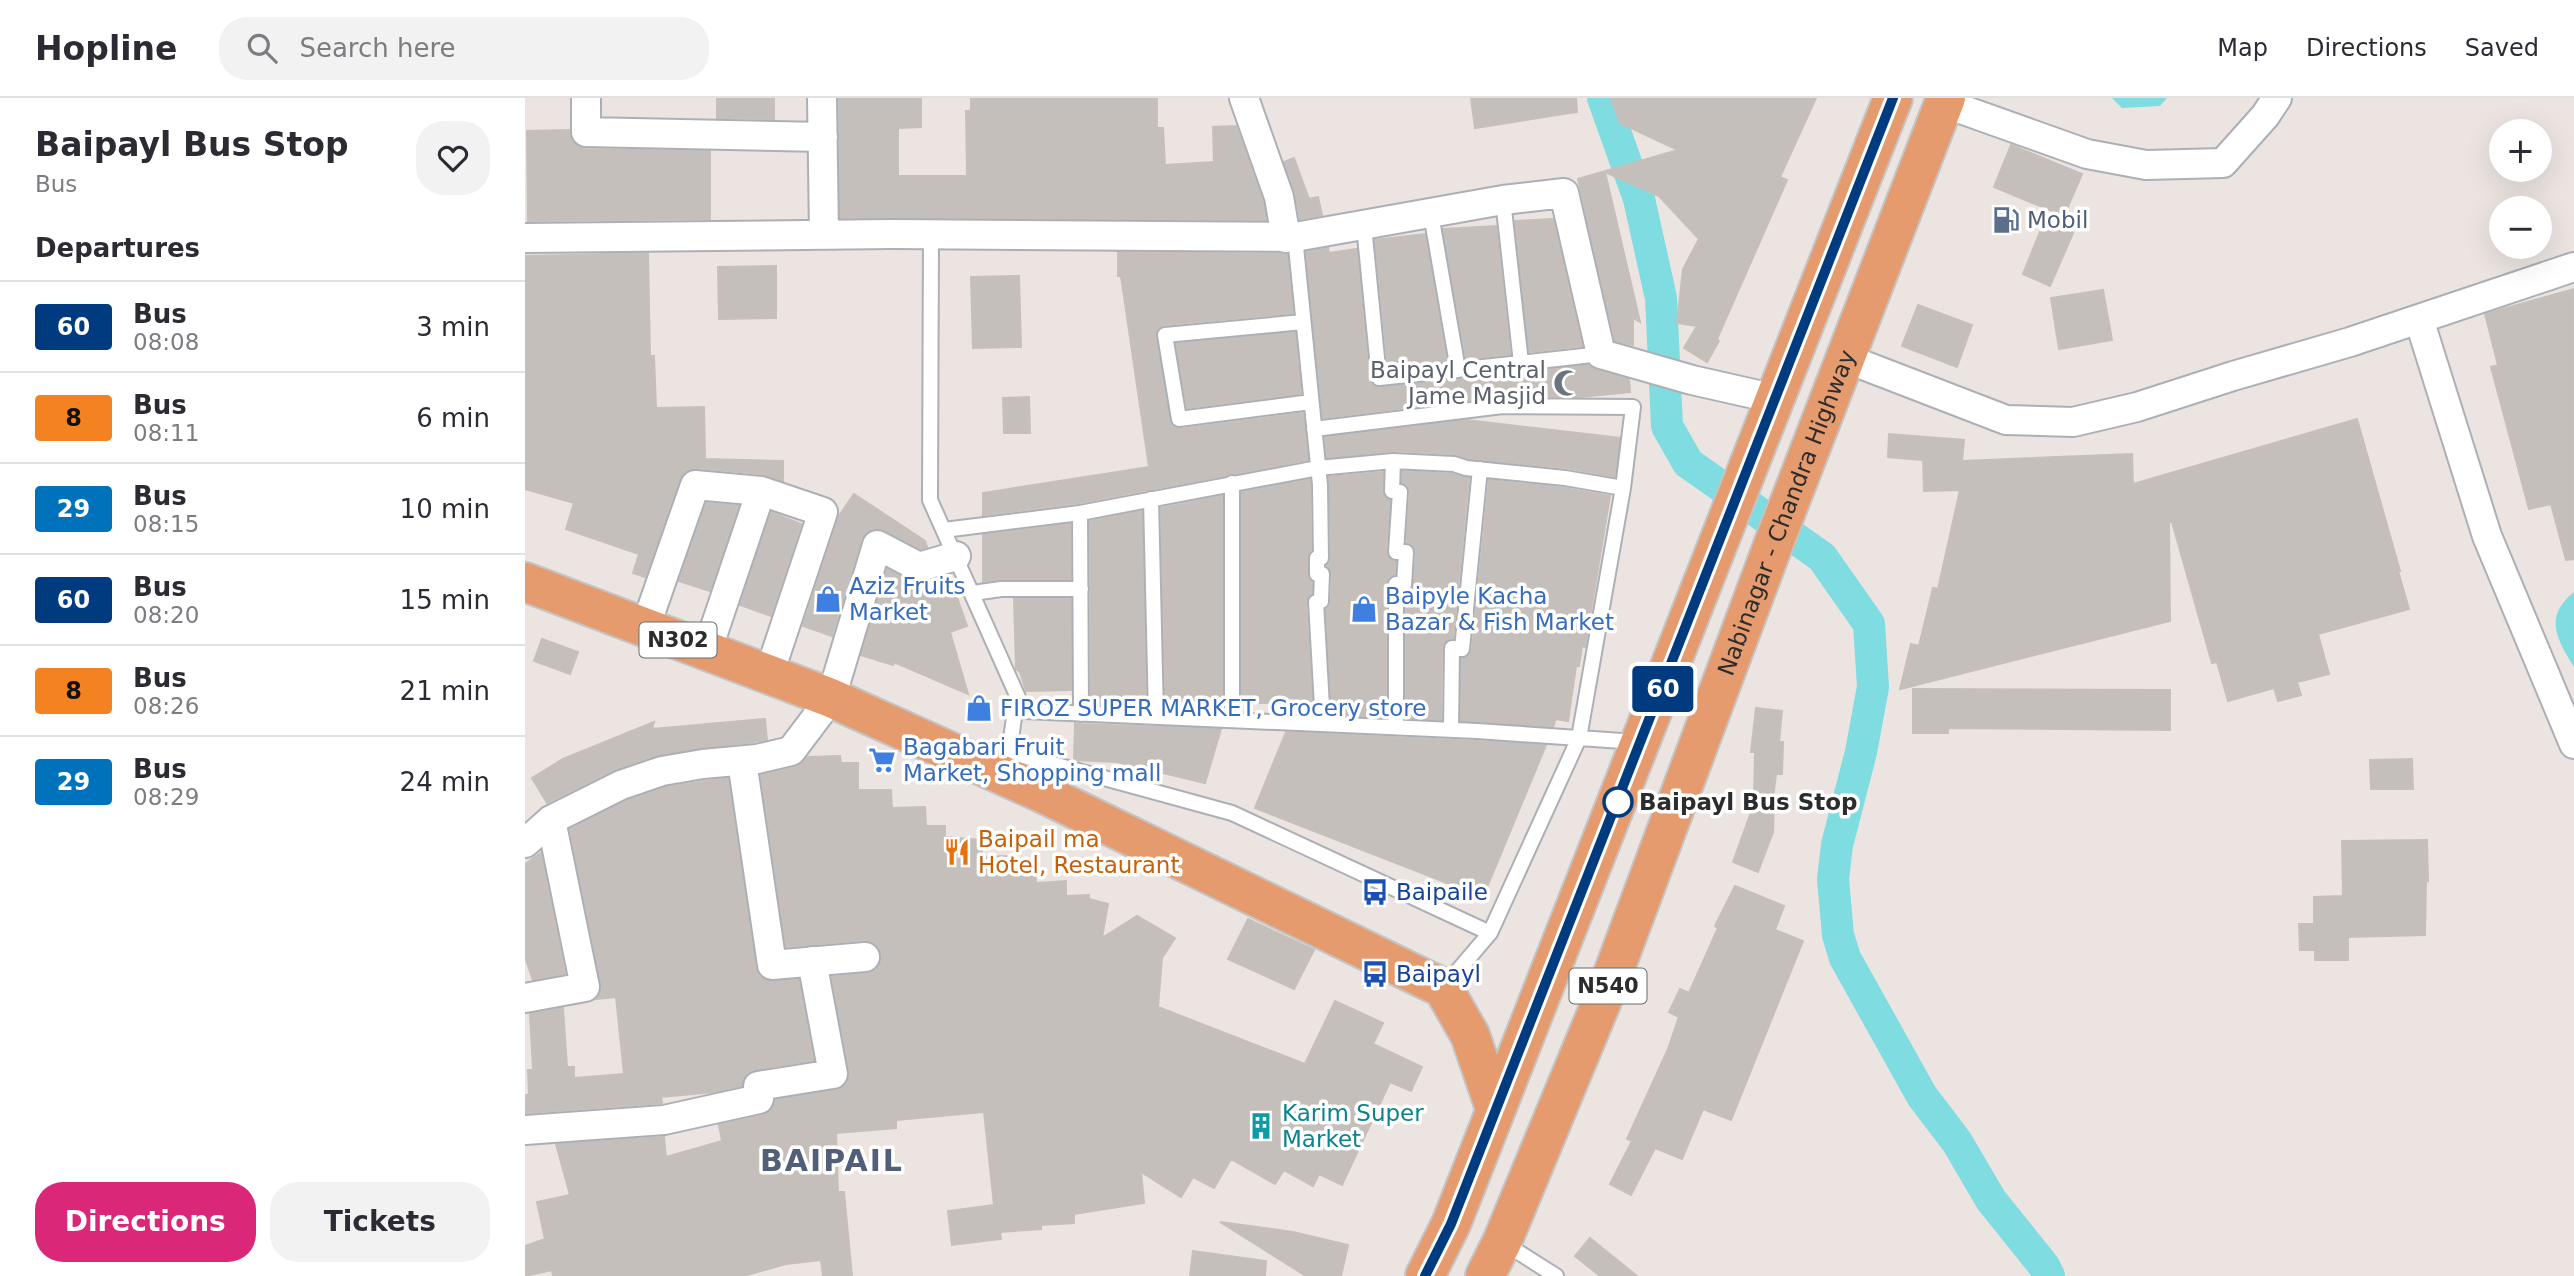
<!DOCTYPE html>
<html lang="en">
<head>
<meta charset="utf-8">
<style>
	:root { --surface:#fff; --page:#f2f2f3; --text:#2b2b33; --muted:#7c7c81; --line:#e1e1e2; --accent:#db2777 }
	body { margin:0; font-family:"DejaVu Sans",sans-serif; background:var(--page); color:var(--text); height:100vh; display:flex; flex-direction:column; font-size:26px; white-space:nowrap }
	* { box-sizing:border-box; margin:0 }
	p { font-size:23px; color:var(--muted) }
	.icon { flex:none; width:38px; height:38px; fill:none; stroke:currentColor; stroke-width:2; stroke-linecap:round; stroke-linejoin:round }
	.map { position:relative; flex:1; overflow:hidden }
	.details { display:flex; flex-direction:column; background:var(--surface); width:525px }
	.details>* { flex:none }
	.badge { padding:0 14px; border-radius:5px; font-size:24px; line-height:46px }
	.fabs { position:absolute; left:1964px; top:21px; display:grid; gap:14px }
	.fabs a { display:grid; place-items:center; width:63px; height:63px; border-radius:50%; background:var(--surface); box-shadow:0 7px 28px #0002; font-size:35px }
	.map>.badge { position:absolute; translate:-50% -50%; box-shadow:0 0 0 4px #fff }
	h2 { padding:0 35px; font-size:26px; line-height:63px }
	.round { display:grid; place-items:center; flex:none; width:74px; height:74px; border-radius:28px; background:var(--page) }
	.headline { display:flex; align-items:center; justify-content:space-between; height:119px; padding:0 35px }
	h1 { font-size:33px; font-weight:700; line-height:52px }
	.button { display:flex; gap:14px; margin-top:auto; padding:14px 35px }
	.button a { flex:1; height:80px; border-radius:28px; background:var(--accent); color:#fff; font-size:28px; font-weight:700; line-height:80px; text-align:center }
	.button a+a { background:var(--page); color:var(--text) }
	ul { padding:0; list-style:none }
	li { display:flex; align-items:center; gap:21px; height:91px; padding:0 35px; border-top:2px solid var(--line) }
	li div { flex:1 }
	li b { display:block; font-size:26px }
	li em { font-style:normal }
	li .badge { min-width:77px; font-weight:700; text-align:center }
	header { display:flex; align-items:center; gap:42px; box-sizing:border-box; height:98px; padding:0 35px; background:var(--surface); border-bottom:2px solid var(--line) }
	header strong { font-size:33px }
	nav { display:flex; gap:38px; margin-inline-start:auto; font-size:24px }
	.search { width:490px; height:63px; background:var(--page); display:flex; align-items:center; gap:18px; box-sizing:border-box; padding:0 24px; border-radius:28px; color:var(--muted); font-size:26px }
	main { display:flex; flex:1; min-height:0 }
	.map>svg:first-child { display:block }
	.water { fill:#7fdce1 }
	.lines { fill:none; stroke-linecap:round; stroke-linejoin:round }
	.canal { stroke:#7fdce1; stroke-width:32 }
	.building { fill:#c5bfbb; stroke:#c7bfb9; stroke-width:2 }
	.service-casing { stroke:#acb0b6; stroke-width:18 }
	.minor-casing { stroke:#acb0b6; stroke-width:32 }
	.trunk-casing { stroke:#c4c4c4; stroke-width:42 }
	.service { stroke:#fff; stroke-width:14 }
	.minor { stroke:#fff; stroke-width:28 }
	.trunk { stroke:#e69b6e; stroke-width:38 }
	.line-casing { stroke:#fff; stroke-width:16 }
	.line { stroke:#003b80; stroke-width:10 }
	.stop-dot { fill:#fff; stroke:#003b80; stroke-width:3.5 }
	.labels { text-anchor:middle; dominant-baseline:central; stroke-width:7; stroke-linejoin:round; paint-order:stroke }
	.shield { fill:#fff; stroke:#6b6b6b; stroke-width:2 }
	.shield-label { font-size:21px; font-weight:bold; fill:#2c2c2c }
	.service-label { font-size:23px; fill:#4e5e75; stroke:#fff; text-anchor:start }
	.worship-label { font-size:23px; fill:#5b616d; stroke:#fff; text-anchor:end }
	.street-label { font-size:23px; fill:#2c2c2c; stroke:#fff }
	.shop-label { font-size:23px; fill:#366cbe; stroke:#fff; text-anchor:start }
	.stop-label { font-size:23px; font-weight:bold; fill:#2c2c2c; stroke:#fff; text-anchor:start }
	.food-label { font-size:23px; fill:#c56008; stroke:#fff; text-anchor:start }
	.transit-label { font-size:23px; fill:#164399; stroke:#fff; text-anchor:start }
	.culture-label { font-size:23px; fill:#0d838f; stroke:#fff; text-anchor:start }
	.district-label { font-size:30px; font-weight:bold; letter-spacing:2px; fill:#516078; stroke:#fff }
</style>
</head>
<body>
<header>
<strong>Hopline</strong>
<div class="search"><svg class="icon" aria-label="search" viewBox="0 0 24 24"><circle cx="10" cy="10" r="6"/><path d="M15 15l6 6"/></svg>Search here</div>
<nav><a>Map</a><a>Directions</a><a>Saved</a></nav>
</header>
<main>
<section class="details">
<div class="headline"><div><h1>Baipayl Bus Stop</h1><p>Bus</p></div><a class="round"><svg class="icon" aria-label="heart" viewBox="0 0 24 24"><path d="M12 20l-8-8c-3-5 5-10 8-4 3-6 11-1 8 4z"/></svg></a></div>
<h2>Departures</h2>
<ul>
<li><span class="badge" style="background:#003b80;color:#fff">60</span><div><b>Bus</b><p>08:08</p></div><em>3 min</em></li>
<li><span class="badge" style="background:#f58220;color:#111">8</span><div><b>Bus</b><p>08:11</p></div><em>6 min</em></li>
<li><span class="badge" style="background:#0072bc;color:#fff">29</span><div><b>Bus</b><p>08:15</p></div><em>10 min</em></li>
<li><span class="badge" style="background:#003b80;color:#fff">60</span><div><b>Bus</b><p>08:20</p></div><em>15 min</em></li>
<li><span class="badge" style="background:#f58220;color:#111">8</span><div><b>Bus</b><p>08:26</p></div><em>21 min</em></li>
<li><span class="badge" style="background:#0072bc;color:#fff">29</span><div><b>Bus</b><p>08:29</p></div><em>24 min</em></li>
</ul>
<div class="button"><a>Directions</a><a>Tickets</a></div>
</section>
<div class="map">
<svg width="2049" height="1178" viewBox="0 0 2049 1178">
	<rect width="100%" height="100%" fill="#ece4e0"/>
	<path class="water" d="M1587,0H1642L1635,8L1597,10Z
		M2049,494V569C2032,541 2018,519 2049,494Z"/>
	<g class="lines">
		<path class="canal" d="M1078,0L1114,101L1136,200L1142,328L1163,365L1297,459L1344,526L1348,589L1336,654L1312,747L1308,781L1313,837L1320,860L1397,998L1432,1044L1466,1102L1519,1168L1524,1178"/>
	</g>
	<path class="building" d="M192,0H249V21L192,20Z
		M314,0H396V29L373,30V78H442L441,13H446V0H632V30H638L640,67L689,64L688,29L711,28L738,103L741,122L315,120Z
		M946,0H1051L1052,14L950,30Z
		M1086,0H1291L1255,79L1262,82L1192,241L1194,243L1182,264L1159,250L1172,228L1152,225L1158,171L1174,141L1134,98L1080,74L1115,224L1108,220V247L1090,243L1053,81L1153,52L1095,25Z
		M44,32L47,43L53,49L61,51L185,53V121L3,123L2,33Z
		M1486,47L1557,76L1539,118L1469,89Z
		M769,60L784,101L793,99L797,117L775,121L770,94L759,64Z
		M1028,121L1057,248L1004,254L990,123Z
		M1519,124L1548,135L1525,188L1498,176Z
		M971,128L985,256L941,261L918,131Z
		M900,136L922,263L863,269L850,142Z
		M803,150L804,155L832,151L844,281L849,288L1064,267L1071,272L1104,281L1105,294L1054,299L977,298L798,320L781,154Z
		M593,154L762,156L768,215L639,227L631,233V239L647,327L655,331L778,315L783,362L554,405L458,417V395L624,369L596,178H593Z
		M123,155L125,258H129L131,310L179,309L180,361L258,363V383L238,376L172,370L159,375L120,479L108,475L114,456L41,431L49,405L0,391V158Z
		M251,168V220L194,221L193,169Z
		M494,178L496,249L448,250L446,179Z
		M2049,191V461L2041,462L2026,406L2004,411L1966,269L1973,267L1960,216Z
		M1578,192L1587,242L1534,251L1526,200Z
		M1393,207L1447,227L1432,269L1377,248Z
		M770,234L776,296L662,310L651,246Z
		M504,299L505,335H479L478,300Z
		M1832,321L1875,473H1873L1884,511L1793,536L1804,576L1772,584L1776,597L1753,603L1749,590L1703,603L1692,564L1687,565L1647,424H1644L1645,523L1375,591L1386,546L1394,548L1408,490L1413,491L1435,392L1399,393L1398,362L1363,359L1364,336L1439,342L1437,363L1607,356L1608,386Z
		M941,322L1095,340L1090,379L1042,370L943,361L929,356L868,353L802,360L800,339Z
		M877,373L927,376L944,380L928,540L922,542L917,550L916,622L881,620V496L886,493L888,488L891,455L889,449L881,444L885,394L883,389L877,385Z
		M858,374V397L865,402L861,454L865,462L871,464L870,477L863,480L861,486V619L807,617L801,511L806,504L807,476L802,468L806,460L804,379Z
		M785,381L786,452L782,459V476L787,484V496L781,505L788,616L769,615L773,605H717V394Z
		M964,382L1039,390L1085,398L1060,549L1057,548L1054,568H1051L1043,623L1031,621L1028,629L936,623V561L944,557L947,552Z
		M329,396L400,443L402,449L396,451L359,432L350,431L341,435L336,442L307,538L278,528L314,418Z
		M697,398V612L640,610L636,410Z
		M181,405L214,408L185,493L154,483Z
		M617,413L621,609L566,606L565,423Z
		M246,414L276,426L246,518L215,507Z
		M545,426L546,481H476L458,484V437Z
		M362,471L387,484L399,485L411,481L414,493L428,488L442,528L425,534L443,596L369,564L368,567L336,557Z
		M489,501H546V592L501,593L495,574L491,571Z
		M17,541L53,554L45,576L9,563Z
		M1388,591L1645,592V632L1423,630V635H1388Z
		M1231,610L1257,613L1254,644H1258L1257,676H1251L1248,701L1229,700L1230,654H1226Z
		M240,621L242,642L132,657L89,672L22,705L7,680L38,661L129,624L127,631Z
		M550,625L555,626L696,631L680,685L592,664L549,662Z
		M761,634L951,643L1021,647L958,799L730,710Z
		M315,658L316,665H333V692H366L367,710L400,709L401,728H420V739L457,742V759L481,758V770L510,769L511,785L541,783V798L564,797V801L583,806L577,840L612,818L650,840L637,860L633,909L780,966L810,903L858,925L848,946L897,969L886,993L865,984L817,1087L794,1076L788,1088L759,1072L750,1086L706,1061L689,1090L668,1079L656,1099L616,1074L619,1105L549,1116V1125L516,1127V1131L475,1134L476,1141L427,1147L423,1113L469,1107L459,1014L371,1022V1030L311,1035L313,1094H319L327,1178H298L296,1162L261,1166L218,1178H28L27,1172L0,1178V1148L20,1141L12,1104L45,1097L31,1046L139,1039L141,1059L197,1043L194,1027L238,1017L245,1013L250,1002L311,992L318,989L323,982L324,973L307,879L349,873L355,865L356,857L354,850L348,844L339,842L261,849L236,677L270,669L283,659Z
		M1887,661L1888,691H1846L1845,662Z
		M203,680L231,869L234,878L241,882L274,881L289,962L230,972L222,975L217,988L189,994L136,999L137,1005L0,1015V997H4L3,972H8L5,916L38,910L42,969H49V980L99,976L91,899L71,901L76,894V886L45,731L102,702L141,689Z
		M1225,702L1249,703L1248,734L1233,774L1208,764L1225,717Z
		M1902,742L1903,783H1901L1900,837L1823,839V862H1790V852H1775L1774,826H1789V799L1818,798L1817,743Z
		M16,755L40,876L8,882L0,859V766Z
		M1210,788L1259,808L1250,832L1278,843L1206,1022L1178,1011L1157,1061L1130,1050L1106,1097L1085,1086L1107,1043L1102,1041L1143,951L1154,919L1144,914L1155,891L1164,895L1193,830L1190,828Z
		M723,821L789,852L769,891L703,861Z
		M695,1124L768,1134L823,1147L816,1178H781Z
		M1065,1140L1112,1178H1075L1050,1158Z
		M668,1153L741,1163L740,1178H665Z"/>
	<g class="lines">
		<defs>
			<path id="service" d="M978,102L996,265L1076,256
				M906,116L933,272
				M839,128L854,280L996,265
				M406,136L405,402L499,613
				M770,139L795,387L796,460H792V476H797L796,503L791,504L798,626
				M778,224L640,237L654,321L786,304
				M789,331L978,308L1108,309L1098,390
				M868,363L867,393L875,394L871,454H881L879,487L871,486V629
				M707,385V622
				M626,401L631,619
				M555,415L556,616
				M419,432L555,415L793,370L868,363L929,366L941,370L1040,380L1098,390L1054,640L965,835
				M448,495L476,491H556
				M926,632L927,550L937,551L955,371
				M484,654L707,715L965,835L918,890
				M476,675L484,654L490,613H499L952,633L1112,644
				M979,1145L1031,1178"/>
			<path id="minor" d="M61,0V34L298,39
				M297,0L299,136
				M719,0L754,99L761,140
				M1423,0L1433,10L1562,56L1621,67L1698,65L1740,18L1752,0
				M0,140L367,136L770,139L978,102L1039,95L1076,256L1167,282L1251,301
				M1894,221L1962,438L2049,646
				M1320,260L1481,322L1548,324L1612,309L1708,278L1825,244L2049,169
				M120,530L170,387L236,393
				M182,553L236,393L298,414L244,576
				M217,663L247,867L340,859
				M0,745L26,722L96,687L137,673L178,666L232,661L266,653L306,600L352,447L394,469L431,458
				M0,900L60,889L26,722
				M0,1032L139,1022L234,1001L233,988L308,976L287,863"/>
			<g id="trunk">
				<path d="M0,484L306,600L517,695L918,890L945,937L970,1010"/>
				<path d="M900,1178L926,1126L1368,0"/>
				<path id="s1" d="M960,1178L977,1144L1086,881L1250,442L1421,0"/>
			</g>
		</defs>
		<use href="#service" class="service-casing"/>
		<use href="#minor" class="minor-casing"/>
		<use href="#trunk" class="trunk-casing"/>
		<use href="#service" class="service"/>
		<use href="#minor" class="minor"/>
		<use href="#trunk" class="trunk"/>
	</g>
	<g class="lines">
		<defs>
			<path id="line" d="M900,1178L926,1126L1368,0"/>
		</defs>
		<use href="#line" class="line-casing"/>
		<use href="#line" class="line"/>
	</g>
	<defs>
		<symbol id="fuel-bare" viewBox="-9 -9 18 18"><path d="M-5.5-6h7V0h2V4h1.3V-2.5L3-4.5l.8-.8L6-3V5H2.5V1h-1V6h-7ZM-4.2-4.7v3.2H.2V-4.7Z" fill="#5c6f8a" stroke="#fff" stroke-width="2.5" paint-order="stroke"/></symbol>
		<symbol id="mosque-bare" viewBox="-9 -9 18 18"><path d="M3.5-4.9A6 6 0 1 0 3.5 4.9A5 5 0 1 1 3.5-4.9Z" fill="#6b7280" stroke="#fff" stroke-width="2.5" paint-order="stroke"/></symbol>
		<symbol id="shop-bare" viewBox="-9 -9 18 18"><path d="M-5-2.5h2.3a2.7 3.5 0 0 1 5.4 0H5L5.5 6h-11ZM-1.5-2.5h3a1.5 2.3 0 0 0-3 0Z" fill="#3f7fe0" stroke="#fff" stroke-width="2.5" paint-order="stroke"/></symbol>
		<symbol id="supermarket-bare" viewBox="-9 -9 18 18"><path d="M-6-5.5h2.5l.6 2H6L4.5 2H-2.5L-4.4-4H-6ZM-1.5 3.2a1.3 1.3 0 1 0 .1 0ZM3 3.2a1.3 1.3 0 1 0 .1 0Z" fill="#3f7fe0" stroke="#fff" stroke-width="2.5" paint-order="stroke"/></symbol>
		<symbol id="restaurant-bare" viewBox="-9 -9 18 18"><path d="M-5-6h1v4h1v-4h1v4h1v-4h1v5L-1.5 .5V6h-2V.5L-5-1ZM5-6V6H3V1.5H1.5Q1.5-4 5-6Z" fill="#e8710a" stroke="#fff" stroke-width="2.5" paint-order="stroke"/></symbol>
		<symbol id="bus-bare" viewBox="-9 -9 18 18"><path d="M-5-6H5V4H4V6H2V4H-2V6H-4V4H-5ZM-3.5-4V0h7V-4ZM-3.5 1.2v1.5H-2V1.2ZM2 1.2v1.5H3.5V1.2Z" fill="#1a4fb4" stroke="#fff" stroke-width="2.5" paint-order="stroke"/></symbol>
		<symbol id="building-bare" viewBox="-9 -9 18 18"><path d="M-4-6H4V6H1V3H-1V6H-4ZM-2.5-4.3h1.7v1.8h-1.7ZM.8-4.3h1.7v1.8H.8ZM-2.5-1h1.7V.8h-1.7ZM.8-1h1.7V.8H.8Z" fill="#0f9aa8" stroke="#fff" stroke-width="2.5" paint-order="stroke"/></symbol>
	</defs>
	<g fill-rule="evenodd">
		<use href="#fuel-bare" x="1462" y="103" width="38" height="38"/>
		<use href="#mosque-bare" x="1023" y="266" width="38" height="38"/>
		<use href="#shop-bare" x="284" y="482" width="38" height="38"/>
		<use href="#shop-bare" x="820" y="492" width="38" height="38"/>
		<use href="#shop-bare" x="435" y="591" width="38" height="38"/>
		<use href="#supermarket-bare" x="338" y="643" width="38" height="38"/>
		<use href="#restaurant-bare" x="413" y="735" width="38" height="38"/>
		<use href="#bus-bare" x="831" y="775" width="38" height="38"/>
		<use href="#bus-bare" x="831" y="857" width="38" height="38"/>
		<use href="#building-bare" x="717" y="1009" width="38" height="38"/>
	</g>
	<circle class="stop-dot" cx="1093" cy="704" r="14"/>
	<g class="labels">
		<g class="shield">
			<rect x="114.5" y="524.5" width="77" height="35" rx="5"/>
			<rect x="1044.5" y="870.5" width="77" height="35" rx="5"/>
		</g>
		<g class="shield-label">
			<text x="153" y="542">N302</text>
			<text x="1083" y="888">N540</text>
		</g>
		<g class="service-label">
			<text x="1502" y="122">Mobil</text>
		</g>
		<g class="worship-label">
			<text x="1021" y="272">Baipayl Central<tspan x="1021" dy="26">Jame Masjid</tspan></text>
		</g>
		<g class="street-label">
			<text stroke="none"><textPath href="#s1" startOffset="821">Nabinagar - Chandra Highway</textPath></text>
		</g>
		<g class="shop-label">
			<text x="324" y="488">Aziz Fruits<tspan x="324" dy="26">Market</tspan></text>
			<text x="860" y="498">Baipyle Kacha<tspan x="860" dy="26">Bazar &amp; Fish Market</tspan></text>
			<text x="475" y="610">FIROZ SUPER MARKET, Grocery store</text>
			<text x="378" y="649">Bagabari Fruit<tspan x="378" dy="26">Market, Shopping mall</tspan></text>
		</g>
		<g class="stop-label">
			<text x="1114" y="704">Baipayl Bus Stop</text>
		</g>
		<g class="food-label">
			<text x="453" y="741">Baipail ma<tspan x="453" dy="26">Hotel, Restaurant</tspan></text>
		</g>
		<g class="transit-label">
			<text x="871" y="794">Baipaile</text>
			<text x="871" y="876">Baipayl</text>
		</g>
		<g class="culture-label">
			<text x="757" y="1015">Karim Super<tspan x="757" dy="26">Market</tspan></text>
		</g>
		<g class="district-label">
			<text x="307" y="1062">BAIPAIL</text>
		</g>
	</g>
</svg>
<div class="fabs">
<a>+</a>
<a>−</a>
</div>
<b class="badge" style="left:1138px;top:591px;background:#003b80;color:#fff">60</b>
</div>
</main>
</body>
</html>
